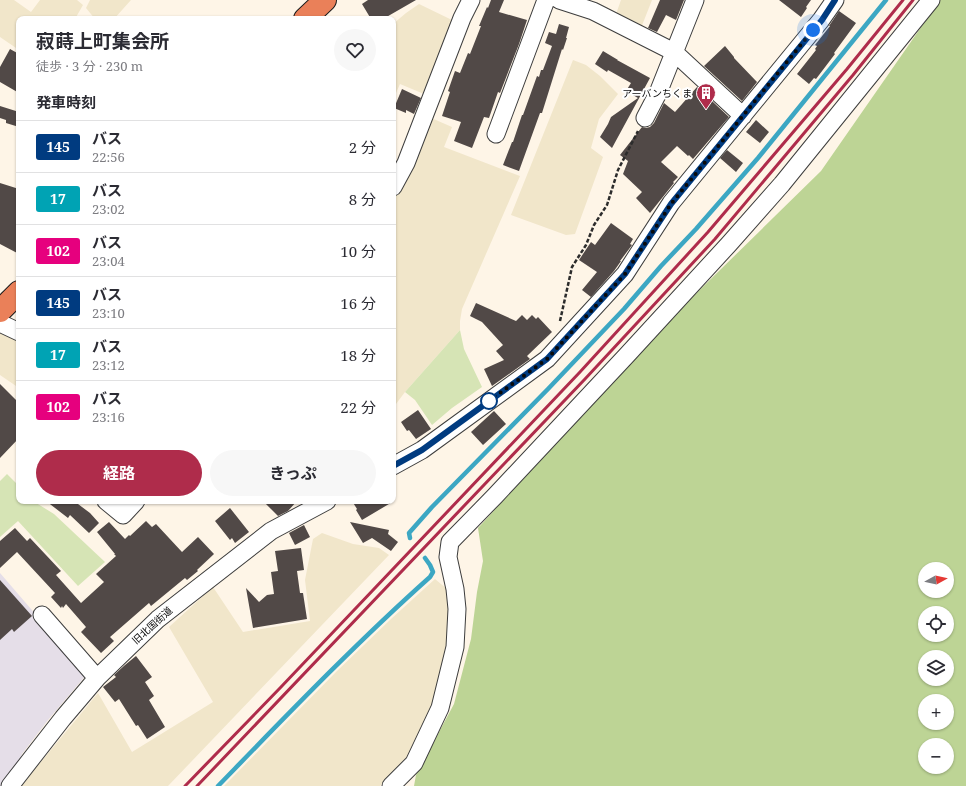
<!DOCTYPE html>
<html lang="ja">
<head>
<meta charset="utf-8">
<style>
	:root { --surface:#fff; --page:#f7f7f7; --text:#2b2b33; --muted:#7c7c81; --line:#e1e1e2; --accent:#af2c4b }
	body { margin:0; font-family:"Noto Serif","Noto Sans JP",serif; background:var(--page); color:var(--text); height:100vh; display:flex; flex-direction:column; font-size:15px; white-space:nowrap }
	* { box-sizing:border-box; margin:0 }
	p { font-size:13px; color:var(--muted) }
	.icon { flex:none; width:22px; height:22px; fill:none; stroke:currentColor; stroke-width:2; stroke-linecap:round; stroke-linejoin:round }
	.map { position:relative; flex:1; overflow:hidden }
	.sheet { position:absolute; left:16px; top:16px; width:380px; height:488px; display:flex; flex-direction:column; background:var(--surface); border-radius:8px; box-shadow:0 1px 3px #0004 }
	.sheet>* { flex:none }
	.badge { padding:0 8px; border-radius:3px; font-size:14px; line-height:26px }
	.needle { width:26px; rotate:82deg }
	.tools { position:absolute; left:918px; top:562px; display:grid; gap:8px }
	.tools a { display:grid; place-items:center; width:36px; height:36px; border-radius:50%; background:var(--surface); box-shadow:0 1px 3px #0004; font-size:20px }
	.you { position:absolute; width:20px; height:20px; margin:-10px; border:3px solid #fff; border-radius:50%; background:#1a73e8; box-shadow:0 0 0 6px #1a73e833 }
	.map>.badge { position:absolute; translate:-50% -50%; box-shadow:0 0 0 2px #fff }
	h2 { padding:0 20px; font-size:15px; line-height:36px }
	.round { display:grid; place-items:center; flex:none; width:42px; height:42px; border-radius:21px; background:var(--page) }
	.overview { display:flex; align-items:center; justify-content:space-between; height:68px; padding:0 20px }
	h1 { font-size:19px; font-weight:700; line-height:30px }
	.primary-button { display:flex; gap:8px; margin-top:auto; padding:8px 20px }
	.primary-button a { flex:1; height:46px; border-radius:24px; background:var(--accent); color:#fff; font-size:16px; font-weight:700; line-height:46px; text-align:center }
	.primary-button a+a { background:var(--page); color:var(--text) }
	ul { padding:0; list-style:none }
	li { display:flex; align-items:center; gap:12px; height:52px; padding:0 20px; border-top:1px solid var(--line) }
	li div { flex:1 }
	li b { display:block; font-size:15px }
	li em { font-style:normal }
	li .badge { min-width:44px; font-weight:700; text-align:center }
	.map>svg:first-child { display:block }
	.industrial { fill:#e5dee8 }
	.farmland { fill:#f1e6ca }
	.green { fill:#d6e4b5 }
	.forest { fill:#bdd495; fill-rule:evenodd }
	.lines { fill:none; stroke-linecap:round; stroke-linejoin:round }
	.stream { stroke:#3ca7c3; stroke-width:4.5 }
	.building { fill:#514947 }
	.minor-casing { stroke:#3d3d3d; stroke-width:19 }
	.highway-casing { stroke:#1b1b1b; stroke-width:24 }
	.path { stroke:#2c2c2c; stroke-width:2.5; stroke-dasharray:4 2; stroke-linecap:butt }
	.minor { stroke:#fff; stroke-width:17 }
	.highway { stroke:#ea8059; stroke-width:22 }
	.rail { stroke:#af2c4b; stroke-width:3 }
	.line-casing { stroke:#fff; stroke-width:9 }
	.line { stroke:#003b80; stroke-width:6 }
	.walk { stroke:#0a0a0a; stroke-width:4; stroke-dasharray:0 7.2 }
	.stop-dot { fill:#fff; stroke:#003b80; stroke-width:2 }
	.labels { text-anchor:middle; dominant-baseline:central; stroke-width:4; stroke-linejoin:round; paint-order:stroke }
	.poi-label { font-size:10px; fill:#0a0a0a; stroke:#fff; text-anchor:end }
	.street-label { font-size:10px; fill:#0a0a0a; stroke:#fff }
</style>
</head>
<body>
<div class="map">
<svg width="966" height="786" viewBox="0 0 966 786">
	<rect width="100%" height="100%" fill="#fef5e7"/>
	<path class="industrial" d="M0,573L87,674L48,720L22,754L19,765L1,786H0Z"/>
	<path class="farmland" d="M0,0H14L31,12L40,0H77L83,5L75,19H19V50L0,37Z
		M90,0H131L114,19H95L86,8Z
		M621,0H652L641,28L616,14Z
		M419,4L452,20L424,94L400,84L396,93L393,91V24L406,13Z
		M573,60L586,65L600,76L618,94L599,119L591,148L603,157L575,234L566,235L511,215Z
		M429,117L452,127L444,147L520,176L462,309L460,321V330L405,392L393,408V196L401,187Z
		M0,331L19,341V388L0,375Z
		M322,533L353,544L379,548L389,555L168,786H21L98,693L132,752L213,702L169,627L213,587L243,632L310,621L305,580L313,539Z
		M435,579L447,589L449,608L446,645L433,703L408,758L380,786H224L337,671L391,619Z"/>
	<path class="green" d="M460,330L464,349L482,387L452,408L432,425L415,400L405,392Z
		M7,474L19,486V501H33L54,514L105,562L78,586L18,521L0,537V481Z"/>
	<path class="forest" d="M940,0H966V786H414L416,775L454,704L471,639L477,592L483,561L478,528L669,320L821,171ZM925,569H947V591H925ZM925,613H947V635H925ZM925,657H947V679H925ZM925,701H947V723H925ZM925,745H947V767H925Z"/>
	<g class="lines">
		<path class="stream" d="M410,538L409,533L432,507L548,389L624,309L661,266L696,229L758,158L886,0
			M218,786C287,715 356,643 430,577L433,572L430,565L425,558"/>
	</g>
	<path class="building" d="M368,0H416L383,19H371L362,4Z
		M491,0H504L499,12L527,20L519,44L500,93L498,92L489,118L484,117L472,148L454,141L461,122L442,116L450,92L448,91L455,71L460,73L468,53L470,54L481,26H479L487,7L488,8Z
		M660,0H684L676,20L666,15L657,32L648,28Z
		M779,0H811L806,7L807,8L801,17Z
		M839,11L856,23L834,53L835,54L816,79L814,78L809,84L797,74L816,50L815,49L817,46L815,45L830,26H829Z
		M559,24L569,27L566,38H567L563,50L562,49L542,113H540L519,171L503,165L512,142H513L522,115H523L537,76L539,77L541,70H543L552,46L545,43L549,32L556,34Z
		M725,46L734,57V58L757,82L742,101L704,66Z
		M10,49L19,54V93L0,82V67Z
		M603,51L618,60H617L650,78L612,148L600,137L608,124L611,117L638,98L626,91L631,83L608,70L607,72L595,64Z
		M697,87L729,117L693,159L689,155L688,156L677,146L661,162L678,177L673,182L674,183L650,213L636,198L642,192L623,174L628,161L620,155L642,127L646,128L650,127L654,123L664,103L675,112Z
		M402,89L421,98L414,114L406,110V113L394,108Z
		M0,106L19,112V127L6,123V120L0,118Z
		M756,120L769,132L760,143L746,132Z
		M727,150L743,163L736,172L720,158Z
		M0,183L19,189V254L0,244Z
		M611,223L633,239L630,244L632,245L620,261H621L614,271L591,297L582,290L597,272L579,260L591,242L595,245Z
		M476,303L516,321L522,315L527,320L532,315L536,319L538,317L552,332L527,356L530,359L492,386L484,369L504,360L496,351L503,345L482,322L470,316Z
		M0,384L19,403V438L0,458Z
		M418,410L431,429L416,439L409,430L407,431L401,422Z
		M494,411L506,424L483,445L471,432Z
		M46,501H74L90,513L99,523L89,533L70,515L68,518Z
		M263,501H297L288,511L278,516Z
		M352,501H394L362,520L356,510L357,509Z
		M230,508L249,532L235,543L232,538L230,540L215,521Z
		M146,521L152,527L156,524L182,552L198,537L214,554L197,570L198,571L187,580L185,578L151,606L149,603L110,637L114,641L101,653L81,632L86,627L66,604L63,608L62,606L61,608L51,597L55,593L17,552L0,568V541L15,528L27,541L30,538L61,571L56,575L81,603L104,582L96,574L116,556L114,554H115L97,532L109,522L125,539L129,535L130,536Z
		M350,522L389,530L388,534L398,542L391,551L372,538L363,543Z
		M304,525L310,537L295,545L289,533Z
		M301,548L304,570L297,571L300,593H303L307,619L253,628L246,588L259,602L267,595L274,594L271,572L278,571L275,551Z
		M0,580L32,616L14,632L12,629L0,640Z
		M136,656L152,677L145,682L154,696L149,700L165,727L147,739L138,725L136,726L119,699L115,702L103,687L116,677L114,675L125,665Z"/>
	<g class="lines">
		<defs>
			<path id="minor" d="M559,0L593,11L674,52L743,116
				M645,118L658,93L695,0
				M496,134L546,0
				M393,187L406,163L462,18L471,0
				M0,323L19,332
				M393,466L422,450L547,359L625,274L671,203L821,20L835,0
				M106,501L123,515L136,501
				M42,615L97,678
				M10,786L63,718L97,678L158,619L271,531L327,501
				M391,786L414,763L440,708L455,647L457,609L455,589L448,557L450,542L495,496L627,355L729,244L782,184L931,0"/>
			<path id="highway" d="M305,19L325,0
				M0,311L19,292"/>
		</defs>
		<use href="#minor" class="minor-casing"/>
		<use href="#highway" class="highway-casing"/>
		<path class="path" d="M560,321L572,267L586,245L594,225L607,205L618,170L638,131"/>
		<use href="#minor" class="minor"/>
		<use href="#highway" class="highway"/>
		<path class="rail" d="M185,786L281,687L580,372L708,232L847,69L903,0
			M197,786L585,379L715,239L853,75L913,0"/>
	</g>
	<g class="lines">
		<defs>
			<path id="line" d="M393,466L422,450L547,359L625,274L671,204L822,20L835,0"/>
		</defs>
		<use href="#line" class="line-casing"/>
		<use href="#line" class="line"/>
		<path class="walk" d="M489,401L547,359L625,274L671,204L813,30"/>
	</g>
	<defs>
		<symbol id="building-pin" viewBox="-11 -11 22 30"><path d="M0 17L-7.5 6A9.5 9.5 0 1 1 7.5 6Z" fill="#af2c4b" stroke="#fff"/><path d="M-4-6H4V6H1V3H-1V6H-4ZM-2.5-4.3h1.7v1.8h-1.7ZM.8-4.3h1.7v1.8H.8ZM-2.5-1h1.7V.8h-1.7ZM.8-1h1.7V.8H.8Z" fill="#fff"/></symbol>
	</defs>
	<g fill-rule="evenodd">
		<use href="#building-pin" x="695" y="82" width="22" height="30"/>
	</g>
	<circle class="stop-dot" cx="489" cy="401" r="8"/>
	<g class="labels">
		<g class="poi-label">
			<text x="692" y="93">アーバンちくま</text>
		</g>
		<g class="street-label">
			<text transform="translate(152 625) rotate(-42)">旧北国街道</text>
		</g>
	</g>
</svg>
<div class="tools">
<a><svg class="needle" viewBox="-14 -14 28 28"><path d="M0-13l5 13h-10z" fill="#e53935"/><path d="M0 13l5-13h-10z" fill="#7c7c81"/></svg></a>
<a><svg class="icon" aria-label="locate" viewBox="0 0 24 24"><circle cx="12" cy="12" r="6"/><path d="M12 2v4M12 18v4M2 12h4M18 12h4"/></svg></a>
<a><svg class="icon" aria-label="layers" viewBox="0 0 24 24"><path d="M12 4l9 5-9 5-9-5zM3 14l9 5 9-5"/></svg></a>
<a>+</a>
<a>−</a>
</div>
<div class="you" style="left:813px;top:30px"></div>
<section class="sheet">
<div class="overview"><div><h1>寂蒔上町集会所</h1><p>徒歩 · 3 分 · 230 m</p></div><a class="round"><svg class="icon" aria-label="heart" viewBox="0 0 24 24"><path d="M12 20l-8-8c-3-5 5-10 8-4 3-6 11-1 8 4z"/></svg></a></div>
<h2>発車時刻</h2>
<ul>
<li><span class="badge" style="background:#003b80;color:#fff">145</span><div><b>バス</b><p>22:56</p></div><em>2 分</em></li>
<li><span class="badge" style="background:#00a3b4;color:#fff">17</span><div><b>バス</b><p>23:02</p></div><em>8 分</em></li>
<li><span class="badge" style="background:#e6007e;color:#fff">102</span><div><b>バス</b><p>23:04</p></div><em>10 分</em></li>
<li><span class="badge" style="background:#003b80;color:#fff">145</span><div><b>バス</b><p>23:10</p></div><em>16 分</em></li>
<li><span class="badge" style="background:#00a3b4;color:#fff">17</span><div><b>バス</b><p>23:12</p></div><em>18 分</em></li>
<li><span class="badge" style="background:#e6007e;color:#fff">102</span><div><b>バス</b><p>23:16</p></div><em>22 分</em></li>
</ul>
<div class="primary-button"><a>経路</a><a>きっぷ</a></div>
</section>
</div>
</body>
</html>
